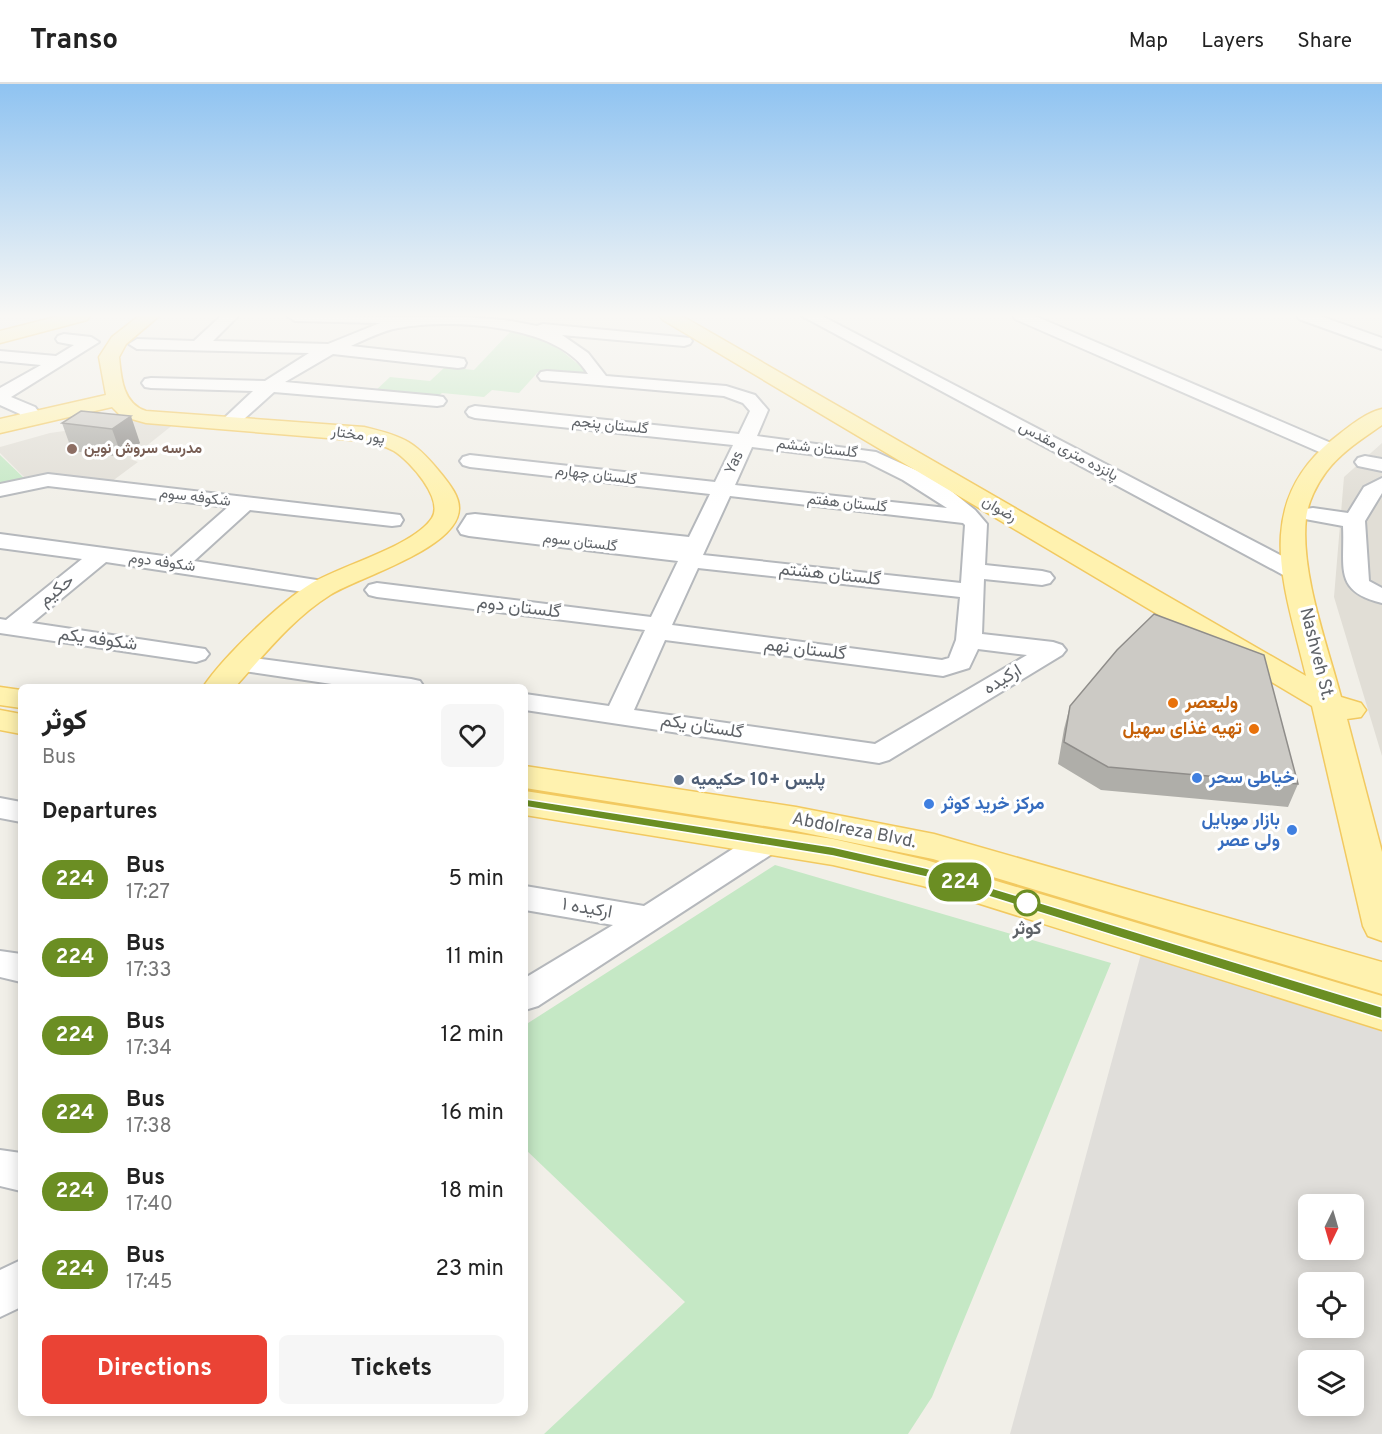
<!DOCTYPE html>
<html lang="en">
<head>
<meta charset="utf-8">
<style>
	:root { --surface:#fff; --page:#f6f6f6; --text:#222; --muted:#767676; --line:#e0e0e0; --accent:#ea4335 }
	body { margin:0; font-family:Overpass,Vazirmatn,sans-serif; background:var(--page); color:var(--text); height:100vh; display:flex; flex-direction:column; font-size:22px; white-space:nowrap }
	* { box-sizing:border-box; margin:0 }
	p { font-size:20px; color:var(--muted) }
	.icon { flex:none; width:33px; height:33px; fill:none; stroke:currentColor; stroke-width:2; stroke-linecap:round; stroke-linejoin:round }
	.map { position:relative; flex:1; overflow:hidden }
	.sheet { position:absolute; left:18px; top:600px; width:510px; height:732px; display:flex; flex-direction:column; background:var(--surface); border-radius:9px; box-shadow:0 3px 15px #0003 }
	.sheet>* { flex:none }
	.badge { padding:0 12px; border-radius:20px; font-size:21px; line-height:39px }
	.needle { width:39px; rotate:185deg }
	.buttons { position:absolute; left:1298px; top:1110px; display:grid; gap:12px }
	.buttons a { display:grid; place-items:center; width:66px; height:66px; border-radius:9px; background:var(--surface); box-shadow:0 3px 15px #0003; font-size:30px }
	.map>.badge { position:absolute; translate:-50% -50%; box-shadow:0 0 0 3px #fff }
	h2 { padding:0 24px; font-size:22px; line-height:54px }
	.round { display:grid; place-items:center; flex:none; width:63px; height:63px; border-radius:9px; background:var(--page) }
	.overview { display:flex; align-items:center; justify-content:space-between; height:102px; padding:0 24px }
	h1 { font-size:28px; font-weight:700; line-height:45px }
	.primary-button { display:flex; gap:12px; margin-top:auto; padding:12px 24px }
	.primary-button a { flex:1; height:69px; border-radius:9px; background:var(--accent); color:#fff; font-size:24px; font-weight:700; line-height:69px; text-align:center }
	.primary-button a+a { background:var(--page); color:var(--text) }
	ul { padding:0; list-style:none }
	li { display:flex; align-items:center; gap:18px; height:78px; padding:0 24px }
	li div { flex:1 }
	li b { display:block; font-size:22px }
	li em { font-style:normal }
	li .badge { min-width:66px; font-weight:700; text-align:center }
	header { display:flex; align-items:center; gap:36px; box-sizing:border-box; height:84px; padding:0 30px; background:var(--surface); border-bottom:2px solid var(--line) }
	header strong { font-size:28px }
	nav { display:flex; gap:33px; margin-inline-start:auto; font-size:21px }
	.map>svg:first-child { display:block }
	.industrial { fill:#e0deda; fill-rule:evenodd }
	.education { fill:#e1ded6 }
	.green { fill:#c5e8c5 }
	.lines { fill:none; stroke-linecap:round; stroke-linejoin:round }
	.minor-casing { stroke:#b5b8bc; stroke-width:4 }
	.major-casing { stroke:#f2c960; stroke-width:3 }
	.minor { fill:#fff; fill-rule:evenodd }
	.major { fill:#fff2af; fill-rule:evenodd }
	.wall { fill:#afaea9 }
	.shaded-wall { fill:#8f8d8a }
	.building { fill:#cccac5; stroke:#8f8d8a; stroke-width:1.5 }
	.line { fill:#6b8e23; stroke:#fff; stroke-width:1.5 }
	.education-dot { fill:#8d6e63; stroke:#fff; stroke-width:2 }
	.food-dot { fill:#e8710a; stroke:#fff; stroke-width:2 }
	.shop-dot { fill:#3f7fe0; stroke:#fff; stroke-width:2 }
	.service-dot { fill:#5c6f8a; stroke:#fff; stroke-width:2 }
	.stop-dot { fill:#fff; stroke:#6b8e23; stroke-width:3 }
	.labels { text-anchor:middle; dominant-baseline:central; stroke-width:6; stroke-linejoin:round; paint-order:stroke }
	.far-street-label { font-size:15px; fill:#5f6368; stroke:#fff }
	.far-education-label { font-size:15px; font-weight:bold; fill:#785e54; stroke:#fff; text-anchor:start }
	.street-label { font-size:18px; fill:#5f6368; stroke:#fff }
	.food-label { font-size:18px; font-weight:bold; fill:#c56008; stroke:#fff; text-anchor:start }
	.shop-label { font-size:18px; font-weight:bold; fill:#366cbe; stroke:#fff; text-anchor:start }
	.service-label { font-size:18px; font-weight:bold; fill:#4e5e75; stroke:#fff; text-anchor:start }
	.stop-label { font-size:18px; font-weight:bold; fill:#5f6368; stroke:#fff }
</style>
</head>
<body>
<header>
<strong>Transo</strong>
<nav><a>Map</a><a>Layers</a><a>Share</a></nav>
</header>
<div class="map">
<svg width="1382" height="1350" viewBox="0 0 1382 1350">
	<rect width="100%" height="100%" fill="#f1efe8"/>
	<path class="industrial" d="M1141,870L1382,944V1350H1010ZM1308,1120H1353V1166H1308ZM1308,1198H1353V1244H1308ZM1308,1276H1353V1322H1308Z"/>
	<path class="education" d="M142,336L174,340L130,375L138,378L111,398L57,392L25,394L0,369V363L50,349Z
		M1382,359V672L1334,513L1344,393Z"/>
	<path class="green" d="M510,248L547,255L584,285L588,292L538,288L519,309L492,306L484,313L442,309L435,315L373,309L390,293L430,297L445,283L474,286Z
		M0,371L25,395L0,402Z
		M775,781L1111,879L932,1313L908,1350H544L685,1218L525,1065V941Z"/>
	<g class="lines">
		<defs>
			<path id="minor" d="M221,232H238L213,257L328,260L380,239L295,237L287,232L462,233L505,236L537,242L543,240L690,254L692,257L690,260L684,262L562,251L588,269L606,292L726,302L755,311L768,326L757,352L876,368L918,387L950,406L975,426L987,440L985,481L1042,487L1050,489L1054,494L1050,499L1042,501L984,495L982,550L1053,558L1062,561L1066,566L1062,571L889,676L879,679L525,626V610L609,622L645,546L377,513L369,511L365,506L369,501L377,499L651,533L678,477L469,452L461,450L458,445L467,431L475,430L689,453L710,410L470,383L463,381L460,377L463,373L470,371L715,398L733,361L475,334L469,332L466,328L469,324L475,322L739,350L750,327L743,319L724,312L541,296L538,292L541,288L547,287L588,290C559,240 450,234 398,244C382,247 366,255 351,262L458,274L464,275L466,279L464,283L458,284L333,270L285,298L437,312L443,313L446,317L443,321L437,322L274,308L235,343H221L219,339L253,307L151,304L145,303L142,299L145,295L151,294L265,297L309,269L137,265L129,260L137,255L194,257ZM752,363L865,377L903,396L947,424L735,401ZM730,412L963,439L965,441L961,499L703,471ZM698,484L960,513L956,556L949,574L942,576L672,541ZM665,556L943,592L969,584L978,565L1027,571L875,660L634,626Z
				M802,232H822L1303,483L1307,488L1303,493L1295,495L1287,493Z
				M1013,232H1035L1338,362L1341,366L1338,370H1324L1015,235Z
				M1297,232H1320L1382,254V265L1299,235Z
				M64,250L91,253L99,258L11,313L35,323L38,327L35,340H21L19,336L20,330L0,321V304L41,281L0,277V267L56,272L74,261L58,258L56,255L58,252Z
				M1365,372L1382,375V387L1358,382L1355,378L1358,374Z
				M48,390L392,430L400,431L403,436L400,441L392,442L250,426L194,477L323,497L331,499L335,504L331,509L323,511L106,478L32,539L205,565L209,570L205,575L196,578L0,549V535L6,536L82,475L0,464V450L171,473L228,423L48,402L0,412V400Z
				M1382,394V409L1365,437L1369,497L1382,504V519C1333,507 1345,484 1343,442L1305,435L1302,430L1305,425L1313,424L1348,429L1364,403Z
				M239,572L411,595L420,597L424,603H352L230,585L226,580L230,575Z
				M0,714L21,718V738L0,734Z
				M767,747L778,750L782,758L778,766L538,922L525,926V894L613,841L525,826V802L644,822L756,750Z
				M0,867L21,870V898L0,893Z
				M0,1066L21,1069V1107L0,1102Z
				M21,1176V1223L0,1233V1186Z"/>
			<path id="major" d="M59,232H90L87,236L0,259V247Z
				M139,232H159L126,260L119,273C121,294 123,320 146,327L364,343C406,353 416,358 443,392C450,401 459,412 459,424C460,464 359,493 330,511C293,534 264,571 235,603H203C224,572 280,518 312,499C342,481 414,462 432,434C444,415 410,377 394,367C385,362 374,359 364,357L146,339L121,332L112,323L0,349V335L106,311L99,273L112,253Z
				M660,232H682L1306,592C1286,506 1250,423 1332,356C1346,345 1364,329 1382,325V341C1362,355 1341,368 1326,388C1317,400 1308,418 1306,434C1300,488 1327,560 1341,613L1361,619L1366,626L1361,633L1347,635L1382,768V857L1368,852L1363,842L1312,622L663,236Z
				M0,603L21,606V624L0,621Z
				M0,626L21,630V650L0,646Z
				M525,682L796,723L934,750L1382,878V910L933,775L796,747L525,704Z
				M525,707L833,755L926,776L1382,912V946L923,802L833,781L525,731Z"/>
		</defs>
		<use href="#minor" class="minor-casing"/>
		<use href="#major" class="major-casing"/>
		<use href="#minor" class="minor"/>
		<use href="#major" class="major"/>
	</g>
	<path class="wall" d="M81,327L140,359L122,373L72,367L62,339Z
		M1070,622L1298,700L1288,723L1101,706L1058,680L1064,645Z"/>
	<path class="shaded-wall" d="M131,332L140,359L122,373L112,345Z"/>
	<path class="building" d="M81,327L131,332L112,345L62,339Z
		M1154,530L1264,571L1298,700L1108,683L1064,658L1070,622L1117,566Z"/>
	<linearGradient id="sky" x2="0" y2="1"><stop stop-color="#8fc3f1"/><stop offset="0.55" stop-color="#f9f8f5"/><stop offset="1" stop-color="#f9f8f5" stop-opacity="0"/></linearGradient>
	<rect width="1382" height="421" fill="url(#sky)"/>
	<path class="line" d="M525,715L833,763L926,784L1382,923V935L926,793L833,772L521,722V716Z"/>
	<circle class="education-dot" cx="72" cy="365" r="6"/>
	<g class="food-dot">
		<circle cx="1173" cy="619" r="6"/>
		<circle cx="1254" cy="645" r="6"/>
	</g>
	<g class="shop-dot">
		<circle cx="1197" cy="694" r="6"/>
		<circle cx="929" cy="720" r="6"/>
		<circle cx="1292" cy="746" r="6"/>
	</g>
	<circle class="service-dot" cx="679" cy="696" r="6"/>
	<circle class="stop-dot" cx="1027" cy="819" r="12"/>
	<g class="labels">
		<g class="far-street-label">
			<text transform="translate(610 342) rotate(6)">گلستان پنجم</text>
			<text transform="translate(358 352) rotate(8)">پور مختار</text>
			<text transform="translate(817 365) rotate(7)">گلستان ششم</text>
			<text transform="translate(1068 368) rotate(28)">پانزده متری مقدس</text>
			<text transform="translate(735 379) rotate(-65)">Yas</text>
			<text transform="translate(596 392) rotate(7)">گلستان چهارم</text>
			<text transform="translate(195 414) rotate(7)">شکوفه سوم</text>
			<text transform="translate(847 420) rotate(6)">گلستان هفتم</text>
			<text transform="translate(999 426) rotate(30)">رضوان</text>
			<text transform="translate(580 459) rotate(7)">گلستان سوم</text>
			<text transform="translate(162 479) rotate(8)">شکوفه دوم</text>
		</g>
		<g class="far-education-label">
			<text x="84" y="365">مدرسه سروش نوین</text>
		</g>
		<g class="street-label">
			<text transform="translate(830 491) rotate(6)">گلستان هشتم</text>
			<text transform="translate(57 507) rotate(-39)">حکیم</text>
			<text transform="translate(519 524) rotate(7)">گلستان دوم</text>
			<text transform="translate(98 556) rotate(8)">شکوفه یکم</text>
			<text transform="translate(805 566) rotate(7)">گلستان نهم</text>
			<text transform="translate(1316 570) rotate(76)">Nashveh St.</text>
			<text transform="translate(1003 596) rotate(-31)">ارکیده</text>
			<text transform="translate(702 643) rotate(9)">گلستان یکم</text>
			<text transform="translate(854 747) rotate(11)">Abdolreza Blvd.</text>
			<text transform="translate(587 825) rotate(10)">ارکیده ۱</text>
		</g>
		<g class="food-label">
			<text x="1185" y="619">ولیعصر</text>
			<text x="1242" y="645" text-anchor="end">تهیه غذای سهیل</text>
		</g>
		<g class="shop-label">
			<text x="1209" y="694">خیاطی سحر</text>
			<text x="941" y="720">مرکز خرید کوثر</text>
			<text x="1280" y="736" text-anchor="end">بازار موبایل<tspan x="1280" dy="21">ولی عصر</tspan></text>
		</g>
		<g class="service-label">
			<text x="691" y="696">پلیس +10 حکیمیه</text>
		</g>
		<g class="stop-label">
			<text x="1027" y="845">کوثر</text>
		</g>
	</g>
</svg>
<div class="buttons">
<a><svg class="needle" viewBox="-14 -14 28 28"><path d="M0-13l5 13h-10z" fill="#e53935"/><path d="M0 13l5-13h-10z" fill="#767676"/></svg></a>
<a><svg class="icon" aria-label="locate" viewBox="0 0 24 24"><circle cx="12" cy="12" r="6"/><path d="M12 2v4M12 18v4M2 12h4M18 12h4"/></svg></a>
<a><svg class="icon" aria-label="layers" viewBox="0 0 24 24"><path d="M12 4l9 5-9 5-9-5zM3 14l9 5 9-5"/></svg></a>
</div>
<b class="badge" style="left:960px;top:798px;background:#6b8e23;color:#fff">224</b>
<section class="sheet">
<div class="overview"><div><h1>کوثر</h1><p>Bus</p></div><a class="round"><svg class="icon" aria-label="heart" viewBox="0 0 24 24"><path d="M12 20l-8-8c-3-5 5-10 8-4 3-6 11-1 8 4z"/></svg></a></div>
<h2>Departures</h2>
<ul>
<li><span class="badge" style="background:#6b8e23;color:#fff">224</span><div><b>Bus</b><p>17:27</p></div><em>5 min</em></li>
<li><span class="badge" style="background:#6b8e23;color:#fff">224</span><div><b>Bus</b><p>17:33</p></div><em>11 min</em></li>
<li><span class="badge" style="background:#6b8e23;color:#fff">224</span><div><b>Bus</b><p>17:34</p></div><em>12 min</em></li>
<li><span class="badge" style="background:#6b8e23;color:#fff">224</span><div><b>Bus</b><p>17:38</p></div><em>16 min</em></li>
<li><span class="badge" style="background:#6b8e23;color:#fff">224</span><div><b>Bus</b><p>17:40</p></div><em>18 min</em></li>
<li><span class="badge" style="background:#6b8e23;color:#fff">224</span><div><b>Bus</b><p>17:45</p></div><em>23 min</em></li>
</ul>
<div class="primary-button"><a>Directions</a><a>Tickets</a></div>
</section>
</div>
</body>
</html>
